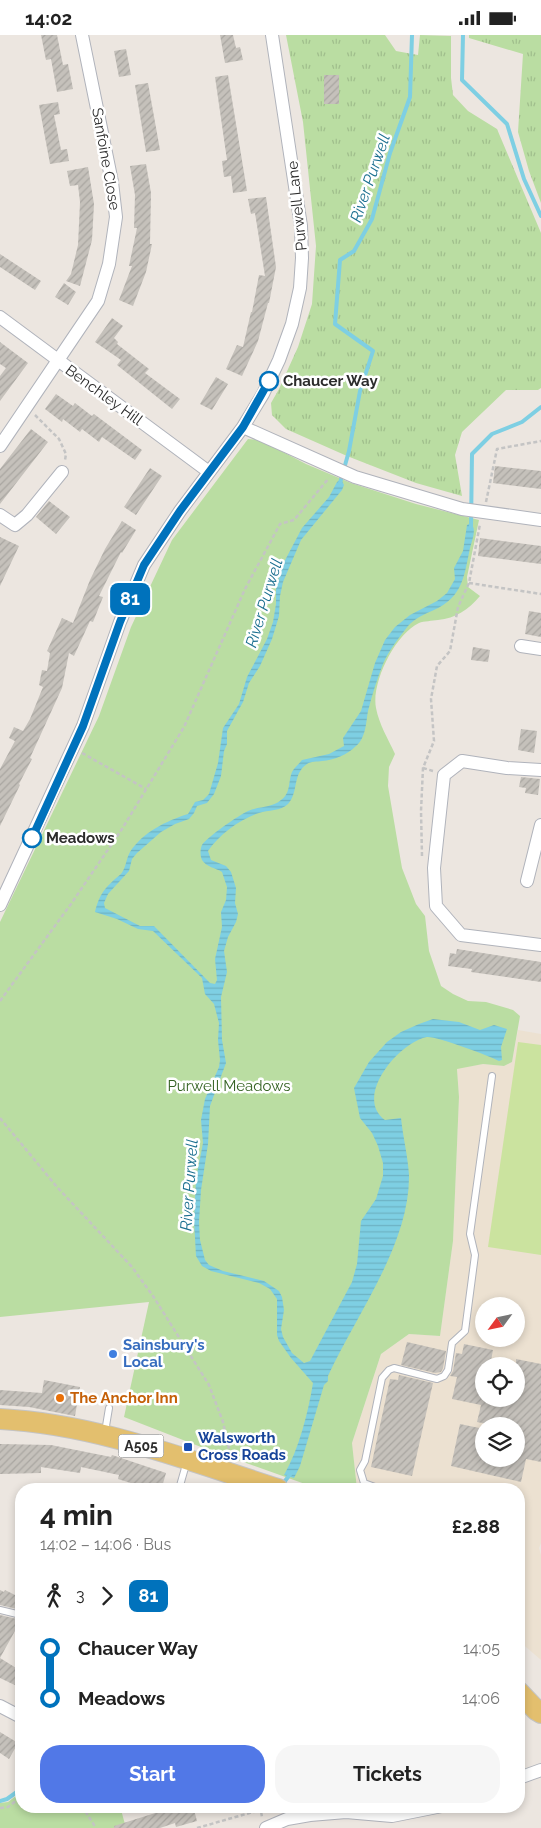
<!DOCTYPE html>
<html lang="en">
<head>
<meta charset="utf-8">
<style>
	:root { --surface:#fff; --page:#f6f6f6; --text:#222; --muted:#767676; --accent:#5178e7 }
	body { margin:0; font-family:Raleway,sans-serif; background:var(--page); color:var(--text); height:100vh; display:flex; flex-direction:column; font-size:19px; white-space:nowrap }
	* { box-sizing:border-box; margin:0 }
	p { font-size:16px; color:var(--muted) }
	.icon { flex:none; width:28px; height:28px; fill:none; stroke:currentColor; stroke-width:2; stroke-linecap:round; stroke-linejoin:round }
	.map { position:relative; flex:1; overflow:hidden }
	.sheet { position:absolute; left:15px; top:1448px; width:510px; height:330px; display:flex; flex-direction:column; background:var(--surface); border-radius:20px; box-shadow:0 2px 8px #0003 }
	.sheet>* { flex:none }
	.badge { padding:0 10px; border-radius:8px; font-size:18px; line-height:32px }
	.needle { width:32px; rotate:237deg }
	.tools { position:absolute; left:475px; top:1262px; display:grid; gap:10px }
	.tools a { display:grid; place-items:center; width:50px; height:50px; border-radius:50%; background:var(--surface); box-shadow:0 2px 8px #0003; font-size:25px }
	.map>.badge { position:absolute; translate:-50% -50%; box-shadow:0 0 0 2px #fff }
	.legs { display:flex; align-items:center; gap:8px; height:55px; padding:0 25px; font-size:16px }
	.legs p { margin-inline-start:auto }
	.overview { display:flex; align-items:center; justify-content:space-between; height:85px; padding:0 25px }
	h1 { font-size:28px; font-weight:700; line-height:38px }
	.button { display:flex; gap:10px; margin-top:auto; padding:10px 25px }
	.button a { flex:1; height:58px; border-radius:20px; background:var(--accent); color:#fff; font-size:20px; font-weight:700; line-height:58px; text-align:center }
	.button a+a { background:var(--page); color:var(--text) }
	ul { padding:0 25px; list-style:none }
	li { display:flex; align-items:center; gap:18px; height:50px; font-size:19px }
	li i { display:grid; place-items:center; width:8px; height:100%; margin:0 6px; background:currentColor }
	li i::after { content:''; width:12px; height:12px; margin:-6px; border:4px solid; border-radius:50%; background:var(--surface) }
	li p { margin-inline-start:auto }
	li:first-child i { background:linear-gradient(#0000 50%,currentColor 0) }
	li:last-child i { background:linear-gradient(currentColor 50%,#0000 0) }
	.status { display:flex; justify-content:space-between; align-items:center; height:35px; padding:0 25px; background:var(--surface); direction:ltr }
	.status svg { height:14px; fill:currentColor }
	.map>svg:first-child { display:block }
	.education { fill:#ece1d1; fill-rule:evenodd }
	.grass { fill:url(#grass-tufts) }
	.park { fill:#badda2 }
	.pitch { fill:#cbe39f }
	.water { fill:url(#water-rules) }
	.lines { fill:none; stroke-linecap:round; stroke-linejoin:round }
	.stream { stroke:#7ecfe3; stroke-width:4 }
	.building { fill:url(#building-hatch) }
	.service-casing { stroke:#b0b3bb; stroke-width:8 }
	.minor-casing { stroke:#b0b3bb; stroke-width:14 }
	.primary-casing { stroke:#c4c4c4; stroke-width:22 }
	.path { stroke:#c4c4c4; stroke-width:2.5; stroke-dasharray:4 2.5; stroke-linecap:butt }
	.service { stroke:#fff; stroke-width:6 }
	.minor { stroke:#fff; stroke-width:12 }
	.primary { stroke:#e3bf6e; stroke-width:20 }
	.line-1-casing { stroke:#fff; stroke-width:11 }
	.line-1 { stroke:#0072bc; stroke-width:8 }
	.stop-1-dot { fill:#fff; stroke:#0072bc; stroke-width:2.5 }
	.shop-dot { fill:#3f7fe0; stroke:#fff; stroke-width:2 }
	.food-dot { fill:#e8710a; stroke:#fff; stroke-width:2 }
	.transit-dot { fill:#1a4fb4; stroke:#fff; stroke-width:2 }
	.labels { text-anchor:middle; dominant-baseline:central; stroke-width:5; stroke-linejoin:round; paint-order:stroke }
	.shield { fill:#fff; stroke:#6b6b6b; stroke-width:1 }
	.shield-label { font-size:14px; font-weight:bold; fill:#2c2c2c }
	.street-label { font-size:15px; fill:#2c2c2c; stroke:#fff }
	.stop-label { font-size:15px; font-weight:bold; fill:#2c2c2c; stroke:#fff; text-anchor:start }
	.park-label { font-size:15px; fill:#346222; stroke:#fff }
	.shop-label { font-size:15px; font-weight:bold; fill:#366cbe; stroke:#fff; text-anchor:start }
	.food-label { font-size:15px; font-weight:bold; fill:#c56008; stroke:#fff; text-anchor:start }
	.transit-label { font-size:15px; font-weight:bold; fill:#164399; stroke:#fff; text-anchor:start }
	.water-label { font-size:16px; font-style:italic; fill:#1c7090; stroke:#fff }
</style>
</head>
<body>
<div class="status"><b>14:02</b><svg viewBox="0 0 49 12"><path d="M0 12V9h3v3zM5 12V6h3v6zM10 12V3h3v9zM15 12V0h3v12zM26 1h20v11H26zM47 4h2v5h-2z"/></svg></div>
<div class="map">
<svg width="541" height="1793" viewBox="0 0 541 1793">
	<defs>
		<pattern id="grass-tufts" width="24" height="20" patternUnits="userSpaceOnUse" patternTransform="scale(1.25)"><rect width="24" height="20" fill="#badda2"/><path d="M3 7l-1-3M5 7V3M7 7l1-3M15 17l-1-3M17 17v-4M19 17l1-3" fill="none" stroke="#a0be8c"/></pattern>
		<pattern id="water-rules" width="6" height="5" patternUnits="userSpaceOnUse" patternTransform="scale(1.25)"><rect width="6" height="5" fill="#7ecfe3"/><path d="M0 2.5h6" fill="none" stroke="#6db2c3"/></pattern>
		<pattern id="building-hatch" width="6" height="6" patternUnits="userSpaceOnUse" patternTransform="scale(1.25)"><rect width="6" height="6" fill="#c5c1bb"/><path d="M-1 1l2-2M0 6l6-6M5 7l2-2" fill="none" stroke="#a9a6a1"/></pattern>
	</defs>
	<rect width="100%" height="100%" fill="#ece6e0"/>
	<path class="education" d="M518,995L541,999V1508L539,1513L541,1520V1625L519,1606V1454H357L352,1408L381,1319L409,1299L440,1301L453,1206L459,1062L457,1033L483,1029L504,1031L512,1027ZM484,1271H516V1304H484ZM484,1331H516V1364H484ZM484,1391H516V1424H484Z"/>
	<path class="grass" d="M286,0H385L396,16L418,20L420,0L451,1V43L453,60L468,76L497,94L541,198V353L538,355H506L462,397L455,420L462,461L416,448L347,421L286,394L272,380L271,368L279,354L298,312L312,269L316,211L303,87Z
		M469,0H541V168L529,136L518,97L523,19L469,3Z"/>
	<path class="park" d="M248,404L260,405L306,429L351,448L416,469L479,485L467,542L468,552L480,561C468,575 456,583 438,585C432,586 424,586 419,588C395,599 371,648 376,673C379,689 388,704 395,719L389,732L388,751L402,833L416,869L425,881L429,916L441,951L453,959L468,966L486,967L513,975L520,981L512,1027L504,1031L483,1029L457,1034L459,1062L453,1206L440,1301L409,1299L381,1319L352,1408L357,1454H319L201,1412L124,1382L149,1267L0,1282V887L99,681L131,592L172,505Z
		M21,1757V1771H120L126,1793H0V1768L8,1767Z"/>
	<path class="pitch" d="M518,1007L541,1010V1220L488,1212Z"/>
	<path class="water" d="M341,444L344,450L342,455L301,505L283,547L280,561L279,581L272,604L260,631L249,648L243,667L227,696V709L224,716L221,741L214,759L207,768L197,771L194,778L189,784L175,789L161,797L137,818L132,824L129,836L108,859L104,868L105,873L140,891H154L210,948L215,949L217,945L215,924L222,892L221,877L226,865L227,852L222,837C216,833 206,832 202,825C200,821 200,814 202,810C207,802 239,780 248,776C259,771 272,773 281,765C291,758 288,747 292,737C294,733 299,729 302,725L329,719L344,711L343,703L361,676L375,628L385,605L395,592L410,580L437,566L447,558L455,544L454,533L463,516L467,490L471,488C477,495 472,505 470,513C464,541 463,562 434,575C425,579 415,583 408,591C399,603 389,615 383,629C377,644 372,660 368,676C366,687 366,703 356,711C347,720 334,725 322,726C317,727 311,726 307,729C292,739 299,757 288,769C281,776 268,775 259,778C240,784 219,800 208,816L211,825L226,831L231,837L236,853L235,868L238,879L236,887L228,902L224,916L227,937L221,962L222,1005L226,1028L210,1071L208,1109L201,1155L199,1187L200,1205L205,1225L209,1230L223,1236L264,1246L279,1256L282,1262L284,1275L281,1294L283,1302L292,1318L304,1328L310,1326L352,1247L357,1229L361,1186L376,1164L383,1141V1128L378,1111L372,1098L360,1083L354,1053L369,1027L387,1007L401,997L419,989L433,984L459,987L480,995L494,990L507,994L501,1012L502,1025L499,1026C490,1021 436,1001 427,1002C399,1007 353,1062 385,1085L401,1083C403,1102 408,1122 409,1140C410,1209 356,1280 328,1341V1346L324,1350L300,1431L294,1443L284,1440C299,1414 308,1378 313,1348L291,1323L279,1306L277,1300V1264L270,1254L259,1248L211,1236L202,1231L196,1221L194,1185L196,1144L203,1108L201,1085L205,1064L219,1032L220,1025L218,1005L219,988L214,969L205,959L202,943L153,896L138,894L117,884L95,877C99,861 103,855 115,844C117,842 119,841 121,839C126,833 126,824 130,817C143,797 166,786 188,779L195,767L203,765L209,759L218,728L223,693L239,669L247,642L267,604L273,587L276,569V554L282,531L302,493L329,462L337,447Z"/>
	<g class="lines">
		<path class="stream" d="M463,0L462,45L507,89L524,144L541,181
			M340,448L349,416L360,356L373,316L335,289L340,225L354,216L372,184L390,118L410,62L412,0
			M471,492L472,419L492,399L522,387L541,372
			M282,1450L291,1438
			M0,1766L7,1764L21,1754"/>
	</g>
	<path class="building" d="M41,0H57L63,30L68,29L73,54L57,57L51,24L46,25Z
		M220,0H233L236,13L240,12L243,25L225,28Z
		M126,14L131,40L119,42L114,16Z
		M228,40L247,156L233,158L231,141L224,142L222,126L227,125L215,42Z
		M324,40H339V69H324Z
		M148,48L160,115L146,117L135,50Z
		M58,67L60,79L54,80L61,115L67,114L69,126L50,129L39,70Z
		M146,129L151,158L150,209H152L146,237L133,271L119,265L132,231H129L137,193H134L135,160L130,131Z
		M88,132L94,169L92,205L80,251L66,246L71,239L78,210L80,167L78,150L70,151L67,136Z
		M266,162L276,232L269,268H268L258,306L242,341L226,334L237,310L243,312L251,277H252L259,240L265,241L255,178L251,179L248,164Z
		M0,219L41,246L35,255L0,232Z
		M64,248L76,257L68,270L55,262Z
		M112,283L123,291L114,303L118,307L117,309L149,334L145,338L180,364L172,374L117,330L121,325L95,307Z
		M0,307L28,328L0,366V341L6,333L0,329Z
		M216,342L228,349L212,375L200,369Z
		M56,359L73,371L75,368L92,381L94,379L142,415L135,425L102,402L99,407L82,394L80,397L63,384L62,387L45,374Z
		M31,394L48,407L0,469V434Z
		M495,431L541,436V454L493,448Z
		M150,433L162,441L136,480L124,472Z
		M49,466L70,482L56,499L36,482Z
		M122,486L136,495L122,518L121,517L99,561L103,562L93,587L90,586L74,621L69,618L62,653L30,723L32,724L19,749L20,750L0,791V734L15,706L9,703L14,692L23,696L30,684L43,652L39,650L42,635L47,636L50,618L47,616L62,583L73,588L90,545L105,514Z
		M0,502L19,511L0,551Z
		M480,503L541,511V529L478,521Z
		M529,576L541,578V602L525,599Z
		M473,612L490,615L488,627L471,625Z
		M521,694L537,696L534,718L518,715Z
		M521,742L540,744L538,760L525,758L526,753L519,752Z
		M457,914L541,927V947L471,937L472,934L448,931L450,918L456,919Z
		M407,1307L446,1316L443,1333L441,1337L435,1338L401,1330Z
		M464,1309L493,1315L490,1331H484V1364H516V1324L541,1329V1427L526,1424L521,1447L451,1431L460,1389L484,1394V1424H516V1391H498L477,1387L481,1370L452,1364L457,1342L450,1341L453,1336L456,1318L462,1319Z
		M399,1340L433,1348L412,1441L371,1432L390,1344L398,1345Z
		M44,1345L80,1352L75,1381L29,1372L0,1370V1355L42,1358Z
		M0,1409L51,1410L111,1422L112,1420L166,1438L162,1452L151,1449L149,1454H135L137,1450L118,1444L119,1440L81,1432L80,1438L41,1432V1438L0,1439Z
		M0,1555L4,1557L5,1555L21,1563V1575L0,1570Z
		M0,1580L21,1585L0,1623Z
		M0,1623L21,1636V1653L0,1643Z
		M0,1697L18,1708L9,1724L0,1718Z
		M187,1771H193L197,1786L176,1792L175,1788L160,1793H114V1791L168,1774L169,1776Z"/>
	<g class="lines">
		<defs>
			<path id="service" d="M105,1397L109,1373
				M375,1452L364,1448L360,1435L365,1426L382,1343L389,1335L394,1333L437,1344L444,1341L448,1335L452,1308L465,1296L475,1220L470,1199L492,1041
				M179,1454L187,1426
				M0,1575L21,1580"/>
			<path id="minor" d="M0,282L209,437
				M243,392L355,442L462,474L541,485
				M0,411L98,266L109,229L116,182L112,147L82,0
				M0,480L15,490L27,480L62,437
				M521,611L541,614
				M541,735L507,733L462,726L444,740L434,833L436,871L461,900L541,910
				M527,846L541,790
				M0,870L83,691L120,587L144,530L180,476L243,392L263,359L279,325L292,289L300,253L302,223L301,191L272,0
				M0,1671L21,1682
				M519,1743L541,1735
				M266,1793L287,1784L310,1780L346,1777L392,1781L442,1771"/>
			<path id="primary" d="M0,1384C96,1389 187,1425 278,1454
				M519,1657L536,1675L541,1678"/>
		</defs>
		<use href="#service" class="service-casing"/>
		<use href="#minor" class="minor-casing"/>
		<use href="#primary" class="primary-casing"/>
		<path class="path" d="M35,380L59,404L66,419L65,425
			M486,467L497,414L541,406
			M469,548L541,559
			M82,718L146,754
			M423,733L433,736
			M422,821L421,776L423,733L434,706L431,664L437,631L450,616L458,572L469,548L480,489
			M0,966L71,869L122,794L184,692L245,554L280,489L294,485L329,443
			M0,1083L57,1152L132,1232L153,1261L209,1350L223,1387L229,1414L228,1421
			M82,1771L96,1793
			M260,1771L262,1782
			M0,1773L8,1772L21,1762
			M197,1793L253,1777L279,1773"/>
		<use href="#service" class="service"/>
		<use href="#minor" class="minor"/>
		<use href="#primary" class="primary"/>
	</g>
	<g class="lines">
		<defs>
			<path id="line-1" d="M32,803L83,691L120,587L144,530L180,476L243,392L269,346"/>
		</defs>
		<use href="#line-1" class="line-1-casing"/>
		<use href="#line-1" class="line-1"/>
	</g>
	<g class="stop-1-dot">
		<circle cx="269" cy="346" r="9"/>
		<circle cx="32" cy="803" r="9"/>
	</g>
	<circle class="shop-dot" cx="113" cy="1319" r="5"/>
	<circle class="food-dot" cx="60" cy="1363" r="5"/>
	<rect class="transit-dot" x="183" y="1407" width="10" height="10" rx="2.5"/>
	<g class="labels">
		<rect class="shield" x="118.5" y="1399.5" width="45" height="23" rx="4"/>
		<g class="shield-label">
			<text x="141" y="1411">A505</text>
		</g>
		<g class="street-label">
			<text transform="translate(106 124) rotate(80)">Sanfoine Close</text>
			<text transform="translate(297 171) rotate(-96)">Purwell Lane</text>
			<text transform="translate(104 360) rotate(36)">Benchley Hill</text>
		</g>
		<g class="stop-label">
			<text x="283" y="346">Chaucer Way</text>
			<text x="46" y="803">Meadows</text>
		</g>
		<g class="park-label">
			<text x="229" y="1051">Purwell Meadows</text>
		</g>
		<g class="shop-label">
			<text x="123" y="1310">Sainsbury's<tspan x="123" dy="17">Local</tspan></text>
		</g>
		<g class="food-label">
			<text x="70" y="1363">The Anchor Inn</text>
		</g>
		<g class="transit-label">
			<text x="198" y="1403">Walsworth<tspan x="198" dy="17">Cross Roads</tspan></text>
		</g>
		<g class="water-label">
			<text transform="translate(370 143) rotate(-71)">River Purwell</text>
			<text transform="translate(264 568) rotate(-73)">River Purwell</text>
			<text transform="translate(189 1150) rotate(-86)">River Purwell</text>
		</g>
	</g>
</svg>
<div class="tools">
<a><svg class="needle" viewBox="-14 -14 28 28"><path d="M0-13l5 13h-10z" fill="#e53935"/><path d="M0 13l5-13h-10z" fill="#767676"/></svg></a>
<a><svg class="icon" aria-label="locate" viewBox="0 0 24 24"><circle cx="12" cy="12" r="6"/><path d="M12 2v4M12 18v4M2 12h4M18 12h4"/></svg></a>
<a><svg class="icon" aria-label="layers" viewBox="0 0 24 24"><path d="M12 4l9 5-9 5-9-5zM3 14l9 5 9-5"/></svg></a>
</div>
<b class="badge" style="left:130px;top:564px;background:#0072bc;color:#fff">81</b>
<section class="sheet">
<div class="overview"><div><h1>4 min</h1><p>14:02 – 14:06 · Bus</p></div><b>£2.88</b></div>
<div class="legs"><svg class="icon" aria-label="walk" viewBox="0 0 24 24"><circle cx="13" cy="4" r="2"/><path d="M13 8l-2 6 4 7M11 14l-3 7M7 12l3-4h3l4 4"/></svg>3<svg class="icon" aria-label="forward" viewBox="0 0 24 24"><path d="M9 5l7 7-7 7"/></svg><b class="badge" style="background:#0072bc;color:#fff">81</b></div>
<ul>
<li><i style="color:#0072bc"></i><b>Chaucer Way</b><p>14:05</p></li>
<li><i style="color:#0072bc"></i><b>Meadows</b><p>14:06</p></li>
</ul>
<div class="button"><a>Start</a><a>Tickets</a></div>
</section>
</div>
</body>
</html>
